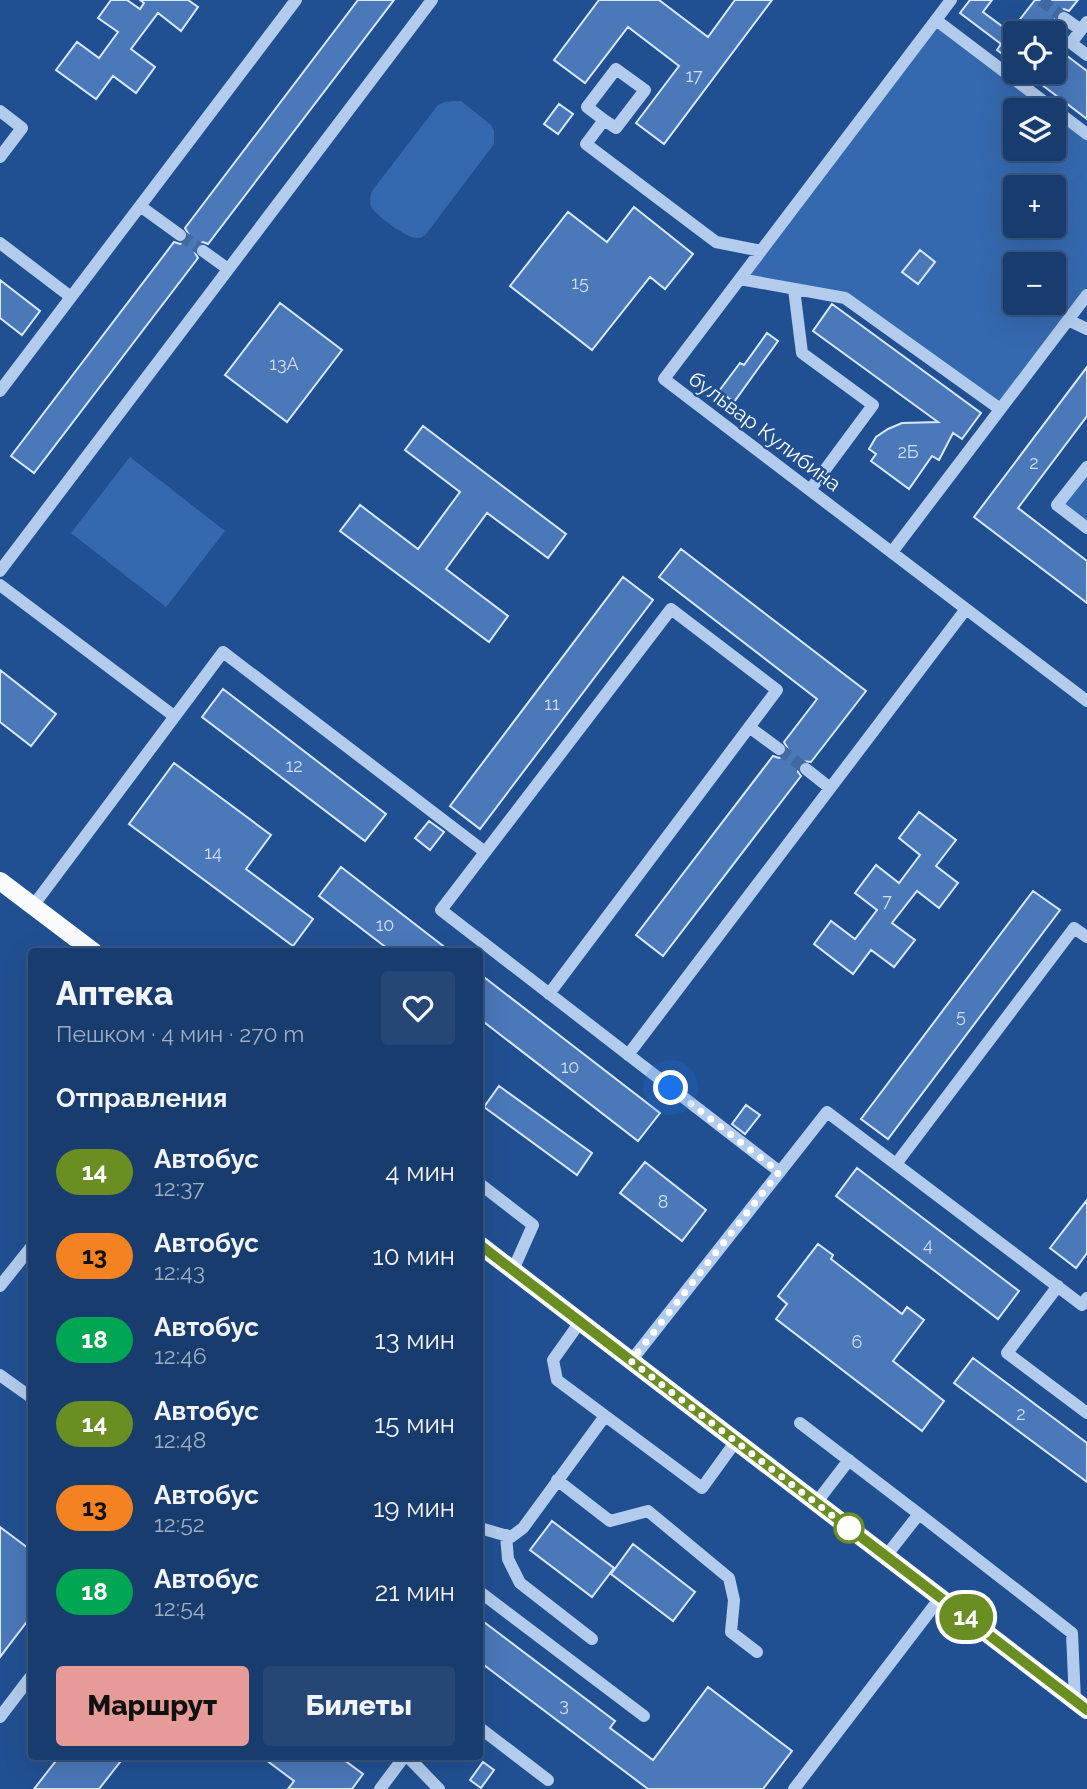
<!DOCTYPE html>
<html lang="ru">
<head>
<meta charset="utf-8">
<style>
	:root { --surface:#193c6e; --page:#264776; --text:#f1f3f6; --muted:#9fadc2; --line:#375681; --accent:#e69b98 }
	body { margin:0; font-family:Raleway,sans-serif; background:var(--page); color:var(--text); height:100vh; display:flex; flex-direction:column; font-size:26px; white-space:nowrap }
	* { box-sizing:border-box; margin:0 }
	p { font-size:23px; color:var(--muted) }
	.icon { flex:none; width:38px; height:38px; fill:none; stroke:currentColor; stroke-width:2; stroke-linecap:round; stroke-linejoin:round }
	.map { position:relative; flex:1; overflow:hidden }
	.panel { position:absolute; left:28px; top:948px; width:455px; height:812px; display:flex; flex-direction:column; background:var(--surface); border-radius:7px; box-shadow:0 7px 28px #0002,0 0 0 2px var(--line) }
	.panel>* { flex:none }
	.badge { padding:0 14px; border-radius:23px; font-size:24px; line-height:46px }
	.tools { position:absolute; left:1003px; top:21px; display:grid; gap:14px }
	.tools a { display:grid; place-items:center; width:63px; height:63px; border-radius:7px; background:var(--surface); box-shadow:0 7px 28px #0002,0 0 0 2px var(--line); font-size:35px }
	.you { position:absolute; width:35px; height:35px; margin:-18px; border:5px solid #fff; border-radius:50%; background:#1a73e8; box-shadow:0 0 0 10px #1a73e833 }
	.map>.badge { position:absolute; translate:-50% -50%; box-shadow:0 0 0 4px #fff }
	h2 { padding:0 28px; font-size:26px; line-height:63px }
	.round { display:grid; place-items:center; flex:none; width:74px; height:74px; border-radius:7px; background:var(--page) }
	.head { display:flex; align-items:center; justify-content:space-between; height:119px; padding:0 28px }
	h1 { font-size:33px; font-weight:800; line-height:52px }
	.button { display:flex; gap:14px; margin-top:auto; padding:14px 28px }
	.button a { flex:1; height:80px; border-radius:7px; background:var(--accent); color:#111; font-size:28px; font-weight:800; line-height:80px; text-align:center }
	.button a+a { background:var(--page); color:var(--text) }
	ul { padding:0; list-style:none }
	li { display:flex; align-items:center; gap:21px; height:84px; padding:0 28px }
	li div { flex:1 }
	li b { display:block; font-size:26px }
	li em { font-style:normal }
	li .badge { min-width:77px; font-weight:700; text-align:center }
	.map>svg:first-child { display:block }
	.green { fill:#3569af; fill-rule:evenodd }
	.building { fill:#4a78b9; stroke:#d8e7fa; stroke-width:2 }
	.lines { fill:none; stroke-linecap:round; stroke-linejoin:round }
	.minor-tunnel { stroke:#426aa2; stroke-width:12; stroke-dasharray:12 6; stroke-linecap:butt }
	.minor { stroke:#b3cced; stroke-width:12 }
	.major { stroke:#f9fbff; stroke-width:18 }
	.line-casing { stroke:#fff; stroke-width:16 }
	.line { stroke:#6b8e23; stroke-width:10 }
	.walk { stroke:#fff; stroke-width:7; stroke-dasharray:0 12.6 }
	.stop-dot { fill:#fff; stroke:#6b8e23; stroke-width:3.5 }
	.labels { text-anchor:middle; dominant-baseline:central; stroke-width:5; stroke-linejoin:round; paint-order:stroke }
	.number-label { font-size:18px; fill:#d2ddee }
	.street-label { font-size:21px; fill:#fff; stroke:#215092 }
</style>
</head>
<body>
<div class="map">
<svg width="1087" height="1789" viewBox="0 0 1087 1789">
	<rect width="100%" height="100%" fill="#215092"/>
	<path class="green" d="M937,23L1052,110H1015V149H1054V112L1087,137V291L999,406L845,296L743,278ZM1015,187H1054V226H1015ZM1015,264H1054V303H1015Z
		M453,101H461L491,125L494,131V144L426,234C422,237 422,238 416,238C407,238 377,216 372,208C369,203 370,197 372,191L438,105L445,102Z
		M130,457L225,531L166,607L71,533Z
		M1087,475V522L1064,505Z"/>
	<path class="building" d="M111,0H127L140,9L144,3L140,0H188L198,7L181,31L158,13L131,49L155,67L136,93L113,76L96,99L56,70L77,42L99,58L118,32L98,18Z
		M358,0H394L208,244L203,242L196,245L194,251L198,258L34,473L11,456L174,242L180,244L187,241L189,235L185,228Z
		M599,0H659L708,37L735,0H772L664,144L636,123L679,66L628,27L585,83L554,60Z
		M970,0H992L983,12L1010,32L1035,0H1078L1069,11L1064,9L1057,12L1055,18L1059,25L1053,33H1015V64L997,50L1001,44L960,13Z
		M1054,46L1087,71V119L1025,72H1054Z
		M559,104L573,114L558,134L544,124Z
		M634,207L693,254L665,289L650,277L592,350L510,286L568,212L607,242Z
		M920,250L935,262L918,284L902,272Z
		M0,280L40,311L22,335L0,318Z
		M280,303L342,350L287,422L225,375Z
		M832,304L981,413L962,439L953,433L939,460L932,456L909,489L871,461L876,454L869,449L876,437L888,429L902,423L938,422L813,331Z
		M767,333L778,341L734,402L719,391L740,363L744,365Z
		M1087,367V416L1018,508L1087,561V603L974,517Z
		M423,426L566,534L548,558L487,513L446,569L508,616L489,642L340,531L360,505L418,549L460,492L405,450Z
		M681,549L866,691L811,762L803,761L799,764L798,772L801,776L663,956L636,935L773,756L779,758L786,755L788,749L784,742L817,699L659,577Z
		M623,577L653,600L480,829L450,806Z
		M0,670L56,714L31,746L0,722Z
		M223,689L386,814L365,841L202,717Z
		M174,763L271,835L246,869L313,919L293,946L129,824Z
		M919,812L956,840L936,866L958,883L939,908L917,891L892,923L915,940L894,967L871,950L853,974L814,944L831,921L855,939L877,910L855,893L876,865L899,883L920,855L899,838Z
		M429,821L444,832L430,850L415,838Z
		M341,867L451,952H392L319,896Z
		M1033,891L1060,910L888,1139L861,1119Z
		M480,974L660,1113L638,1141L480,1019Z
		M499,1086L592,1153L577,1175L484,1107Z
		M746,1105L760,1115L745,1134L732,1124Z
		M645,1162L706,1210L682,1241L620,1193Z
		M857,1168L1019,1291L998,1319L836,1196Z
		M1087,1200V1253L1076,1268L1050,1248Z
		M818,1244L833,1255L831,1259L902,1314L907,1307L924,1320L893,1361L944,1401L922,1431L776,1319L787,1304L778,1296Z
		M973,1358L1087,1443V1482L954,1383Z
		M552,1521L614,1568L592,1597L530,1550Z
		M0,1527L32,1551V1615L0,1657Z
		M633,1544L695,1592L673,1621L611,1574Z
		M480,1619L615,1721L610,1728L653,1760L708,1687L792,1751L763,1789H648L480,1662Z
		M59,1757H124L99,1789H34Z
		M262,1757H340L363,1774L352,1789H288L294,1781Z
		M483,1762L494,1770L481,1788L470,1780Z"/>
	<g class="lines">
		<path class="minor-tunnel" d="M1041,0L1064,18
			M180,235L203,251
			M779,749L806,769"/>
		<path class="minor" d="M951,0L664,379L1087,701
			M1064,18L1081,30
			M936,20L1087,134
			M1087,22L1071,43L1087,55
			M0,111L22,128L0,157
			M604,120L616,128L645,90L616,69L587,107L604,120L586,144L716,242L761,251
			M140,206L180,235
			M0,243L71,297
			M203,251L228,269
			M740,279L845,298L1000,409
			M794,289L802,353L873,405L810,490
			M1068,320L1087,329
			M0,391L296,0
			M1087,467L1057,505L1087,528
			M892,552L1087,295
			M0,571L432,0
			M0,585L174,716
			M749,727L779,749
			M806,769L830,788
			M33,906L223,652L485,852
			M549,994L777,690L671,609L441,910L780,1172
			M628,1055L966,609
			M896,1164L1074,928L1087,937
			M480,1184L533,1225L513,1270
			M0,1286L32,1246
			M1058,1286L1007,1353L1087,1413
			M580,1322L553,1360L557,1380L702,1488L736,1441
			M631,1361L827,1112L1082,1305L1087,1298
			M0,1375L32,1398
			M800,1423L919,1514
			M557,1480L610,1521L648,1511L729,1578L734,1600L731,1632L757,1652
			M816,1503L849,1460
			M480,1528L511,1537L523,1528L605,1416
			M506,1535L508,1559L520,1583L592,1639
			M886,1556L919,1514L1072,1633L1075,1701
			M480,1592L644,1716
			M0,1717L32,1675
			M480,1728L548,1780
			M408,1757L439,1789
			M380,1789L404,1757
			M794,1789L940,1598"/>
		<path class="major" d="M0,881L94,952
			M480,1245L1087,1710"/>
	</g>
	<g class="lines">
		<defs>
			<path id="line" d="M480,1245L1087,1710"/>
		</defs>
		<use href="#line" class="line-casing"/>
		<use href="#line" class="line"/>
		<path class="walk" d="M671,1088L779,1172L631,1361L851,1530L849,1528"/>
	</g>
	<circle class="stop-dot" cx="849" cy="1528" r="14"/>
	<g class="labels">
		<g class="number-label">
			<text x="694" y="75">17</text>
			<text x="580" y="282">15</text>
			<text x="284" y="363">13А</text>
			<text x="908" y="451">2Б</text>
			<text x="1034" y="462">2</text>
			<text x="552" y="703">11</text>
			<text x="294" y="765">12</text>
			<text x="213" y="852">14</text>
			<text x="887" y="900">7</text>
			<text x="385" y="924">10</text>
			<text x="961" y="1015">5</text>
			<text x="570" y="1066">10</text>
			<text x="663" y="1201">8</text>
			<text x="928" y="1244">4</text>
			<text x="857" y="1341">6</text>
			<text x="1021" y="1413">2</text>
			<text x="564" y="1704">3</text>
		</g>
		<g class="street-label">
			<text transform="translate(765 431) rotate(37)">бульвар Кулибина</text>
		</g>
	</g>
</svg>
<div class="tools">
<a><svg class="icon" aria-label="locate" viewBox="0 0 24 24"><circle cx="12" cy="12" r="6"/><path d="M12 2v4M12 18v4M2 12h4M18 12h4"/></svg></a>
<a><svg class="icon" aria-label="layers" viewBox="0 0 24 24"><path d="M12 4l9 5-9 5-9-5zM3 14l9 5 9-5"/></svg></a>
<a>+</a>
<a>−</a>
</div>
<div class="you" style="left:671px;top:1088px"></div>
<b class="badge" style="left:966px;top:1617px;background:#6b8e23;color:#fff">14</b>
<section class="panel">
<div class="head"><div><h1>Аптека</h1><p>Пешком · 4 мин · 270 m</p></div><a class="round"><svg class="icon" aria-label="heart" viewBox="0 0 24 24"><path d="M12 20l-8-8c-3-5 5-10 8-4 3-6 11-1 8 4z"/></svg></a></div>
<h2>Отправления</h2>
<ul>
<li><span class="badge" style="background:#6b8e23;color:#fff">14</span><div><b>Автобус</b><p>12:37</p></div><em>4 мин</em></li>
<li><span class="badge" style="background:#f58220;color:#111">13</span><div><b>Автобус</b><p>12:43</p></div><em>10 мин</em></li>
<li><span class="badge" style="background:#00a651;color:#fff">18</span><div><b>Автобус</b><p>12:46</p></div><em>13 мин</em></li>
<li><span class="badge" style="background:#6b8e23;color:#fff">14</span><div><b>Автобус</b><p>12:48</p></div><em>15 мин</em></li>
<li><span class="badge" style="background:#f58220;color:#111">13</span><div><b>Автобус</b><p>12:52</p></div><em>19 мин</em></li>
<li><span class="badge" style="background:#00a651;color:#fff">18</span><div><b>Автобус</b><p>12:54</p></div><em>21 мин</em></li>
</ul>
<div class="button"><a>Маршрут</a><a>Билеты</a></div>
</section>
</div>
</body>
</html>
